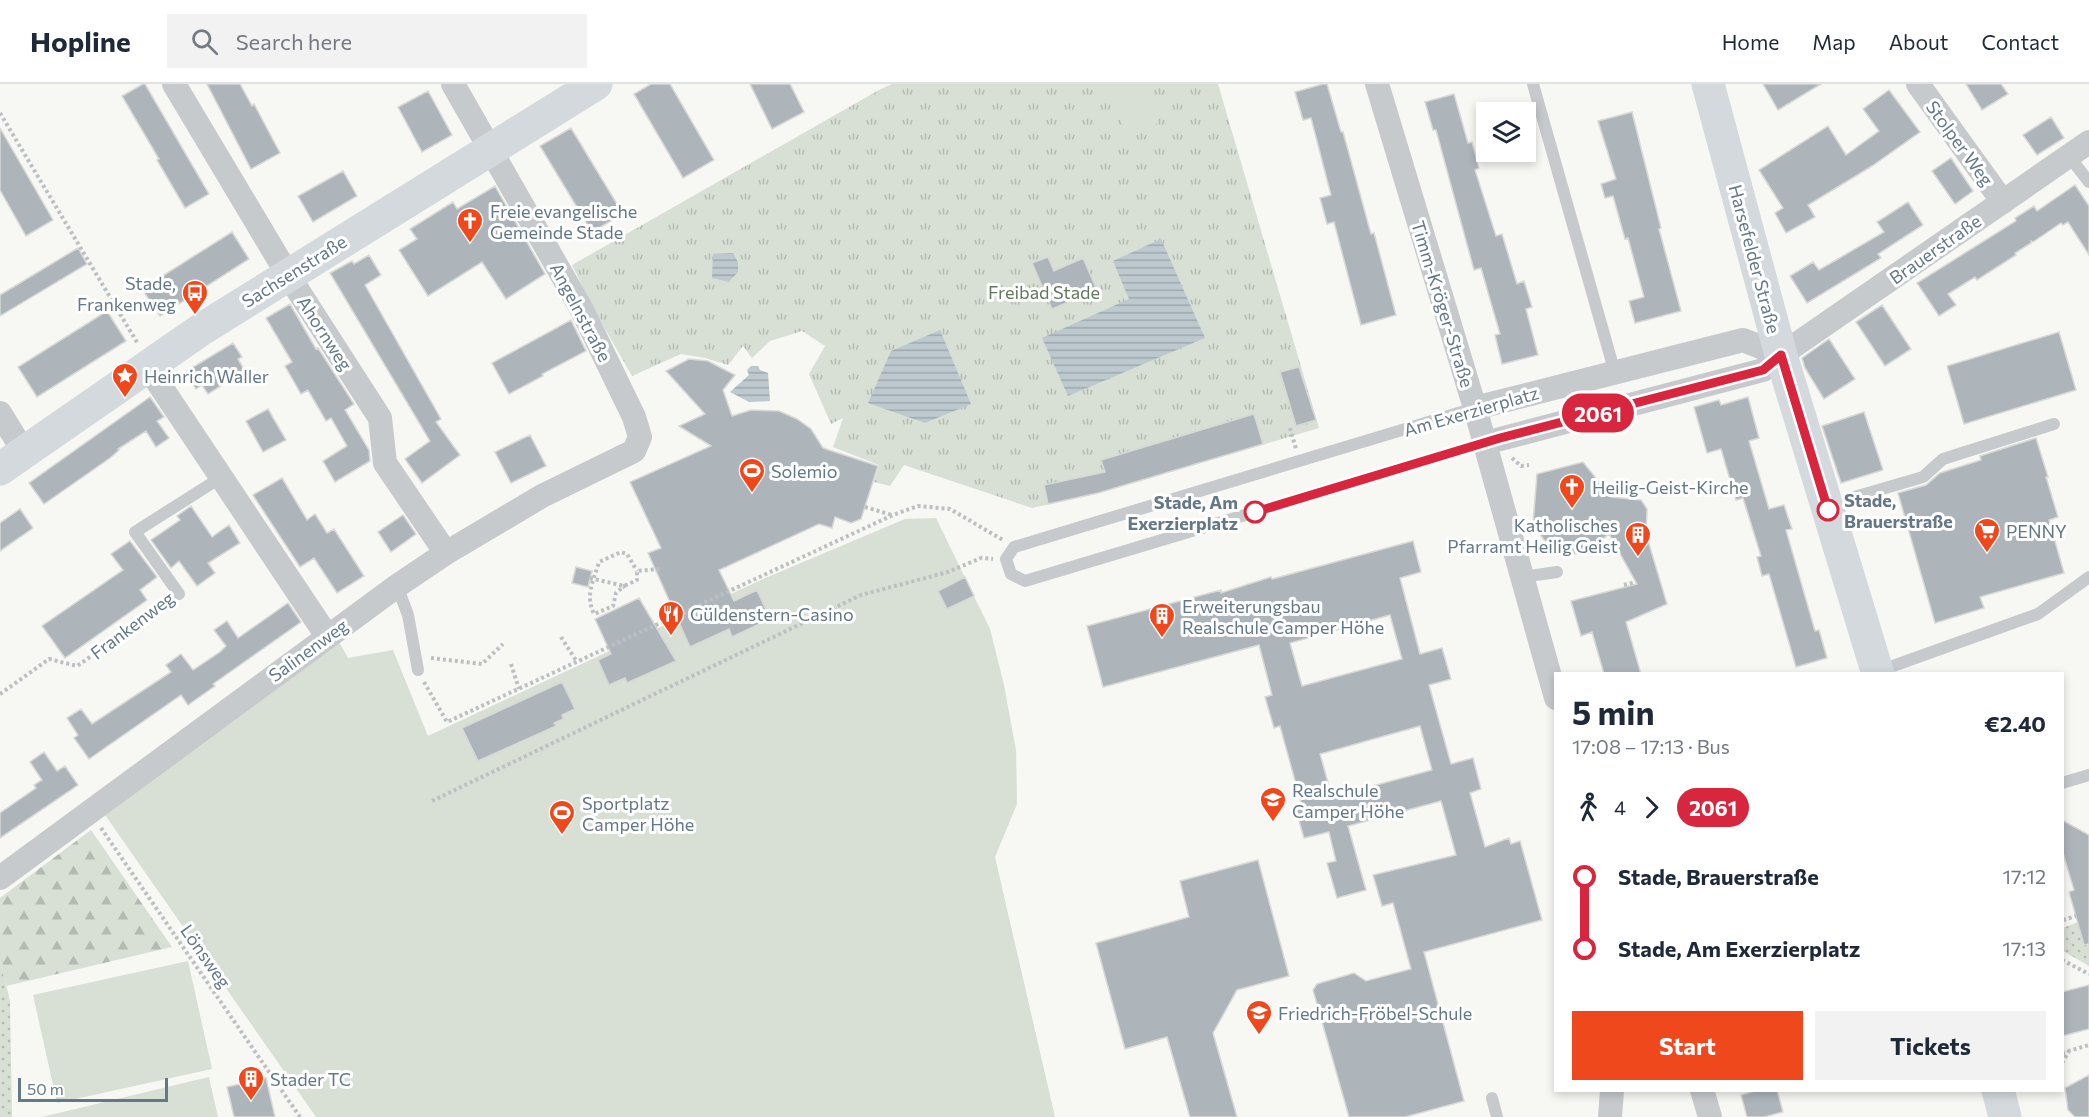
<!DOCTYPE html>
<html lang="en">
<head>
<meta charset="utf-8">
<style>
	:root { --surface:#fff; --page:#f2f2f3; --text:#1f2937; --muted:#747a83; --line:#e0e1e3; --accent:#ee481c }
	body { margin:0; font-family:Commissioner,sans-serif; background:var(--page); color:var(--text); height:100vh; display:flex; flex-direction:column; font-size:22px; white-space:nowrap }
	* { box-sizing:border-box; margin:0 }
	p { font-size:20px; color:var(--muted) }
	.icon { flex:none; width:33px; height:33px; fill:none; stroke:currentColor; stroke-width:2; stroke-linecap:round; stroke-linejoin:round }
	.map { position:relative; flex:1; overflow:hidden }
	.details { position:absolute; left:1554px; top:588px; width:510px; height:420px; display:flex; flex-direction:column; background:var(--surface); border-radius:0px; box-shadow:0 3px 9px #0003 }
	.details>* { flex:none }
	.badge { padding:0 12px; border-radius:20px; font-size:21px; line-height:39px }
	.buttons { position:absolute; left:1476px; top:18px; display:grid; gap:12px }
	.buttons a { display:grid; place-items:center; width:60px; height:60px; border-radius:0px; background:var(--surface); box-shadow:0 3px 9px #0003; font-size:30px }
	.scale { position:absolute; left:18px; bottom:15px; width:150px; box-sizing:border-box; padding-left:6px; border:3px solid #647886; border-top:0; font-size:16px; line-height:21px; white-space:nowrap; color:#647886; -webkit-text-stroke:4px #fff; paint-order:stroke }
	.map>.badge { position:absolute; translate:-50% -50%; box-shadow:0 0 0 3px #fff }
	.legs { display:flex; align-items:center; gap:9px; height:66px; padding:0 18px; font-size:20px }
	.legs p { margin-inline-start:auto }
	.summary { display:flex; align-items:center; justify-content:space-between; height:102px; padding:0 18px }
	h1 { font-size:33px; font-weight:700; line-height:45px }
	.button { display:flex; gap:12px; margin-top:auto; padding:12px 18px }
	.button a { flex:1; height:69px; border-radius:0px; background:var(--accent); color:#fff; font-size:24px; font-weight:700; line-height:69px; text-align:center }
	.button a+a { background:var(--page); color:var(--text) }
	ul { padding:0 18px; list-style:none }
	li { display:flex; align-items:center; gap:21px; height:72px; font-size:22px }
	li i { display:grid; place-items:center; width:9px; height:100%; margin:0 8px; background:currentColor }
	li i::after { content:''; width:15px; height:15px; margin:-8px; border:4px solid; border-radius:50%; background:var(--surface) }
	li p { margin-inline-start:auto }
	li:first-child i { background:linear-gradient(#0000 50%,currentColor 0) }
	li:last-child i { background:linear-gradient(currentColor 50%,#0000 0) }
	header { display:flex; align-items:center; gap:36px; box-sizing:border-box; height:84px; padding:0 30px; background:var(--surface); border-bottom:2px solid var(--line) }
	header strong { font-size:28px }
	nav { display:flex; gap:33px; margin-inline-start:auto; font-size:21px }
	.search { width:420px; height:54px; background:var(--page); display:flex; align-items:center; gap:15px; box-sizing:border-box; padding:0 21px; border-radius:0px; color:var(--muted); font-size:22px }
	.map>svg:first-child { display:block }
	.grass { fill:url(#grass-dots) }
	.forest { fill:url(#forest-firs) }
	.park { fill:url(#park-tufts) }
	.pitch { fill:#d8dfd4 }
	.water { fill:url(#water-rules) }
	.building { fill:#adb5ba; stroke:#d8d8d6; stroke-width:1.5; fill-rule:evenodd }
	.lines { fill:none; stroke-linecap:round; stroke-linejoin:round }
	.path { stroke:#bdc0c2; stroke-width:4; stroke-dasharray:3 3; stroke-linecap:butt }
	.lane { stroke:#c6cacd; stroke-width:12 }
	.street { stroke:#c6cacd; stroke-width:24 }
	.secondary { stroke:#d4d9dd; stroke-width:33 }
	.line-1-casing { stroke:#fff; stroke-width:14 }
	.line-1 { stroke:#d7263d; stroke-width:9 }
	.stop-1-dot { fill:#fff; stroke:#d7263d; stroke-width:3 }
	.labels { text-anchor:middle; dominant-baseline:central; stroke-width:6; stroke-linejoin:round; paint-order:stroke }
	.street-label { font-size:18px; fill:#647886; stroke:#fff }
	.poi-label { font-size:18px; fill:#647886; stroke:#fff; text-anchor:start }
	.park-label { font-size:18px; fill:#65785f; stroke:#fff }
	.stop-label { font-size:18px; font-weight:bold; fill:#647886; stroke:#fff; text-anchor:start }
</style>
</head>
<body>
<header>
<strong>Hopline</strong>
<div class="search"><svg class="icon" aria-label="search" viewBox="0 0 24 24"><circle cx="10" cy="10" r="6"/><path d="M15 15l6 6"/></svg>Search here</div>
<nav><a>Home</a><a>Map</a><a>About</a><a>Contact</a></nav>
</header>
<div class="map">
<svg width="2089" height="1033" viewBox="0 0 2089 1033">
	<defs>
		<pattern id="grass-dots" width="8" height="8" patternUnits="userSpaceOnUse" patternTransform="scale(1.5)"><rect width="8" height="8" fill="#d8dfd4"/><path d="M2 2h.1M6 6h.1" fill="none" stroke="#b3bab2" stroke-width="1.8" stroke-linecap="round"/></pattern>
		<pattern id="forest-firs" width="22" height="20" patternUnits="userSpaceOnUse" patternTransform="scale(1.5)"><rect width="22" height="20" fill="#d8dfd4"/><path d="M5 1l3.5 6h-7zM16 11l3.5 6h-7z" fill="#b3bab2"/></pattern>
		<pattern id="park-tufts" width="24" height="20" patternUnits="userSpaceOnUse" patternTransform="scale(1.5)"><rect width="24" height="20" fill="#d8dfd4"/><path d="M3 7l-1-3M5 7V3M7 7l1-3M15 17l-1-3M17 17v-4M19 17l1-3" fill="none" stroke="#b3bab2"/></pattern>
		<pattern id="water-rules" width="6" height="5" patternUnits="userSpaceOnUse" patternTransform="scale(1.5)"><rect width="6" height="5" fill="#bdc9ce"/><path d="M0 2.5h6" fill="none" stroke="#9da8ad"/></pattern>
	</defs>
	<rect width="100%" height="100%" fill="#f7f7f3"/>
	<path class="grass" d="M2078,838L2089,857V882L2063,867V844Z
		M0,876L10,917L12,1033H0Z"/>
	<path class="forest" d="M91,746L172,863L6,902L0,876V814Z"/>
	<path class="park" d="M892,0H1218L1319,344L1099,409L1032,424L904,381L890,402L874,398L879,381L833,363L843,334L831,340L809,290L825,262L802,247L770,257L752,274L743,262L728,281L705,274L681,270L632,292L592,222L572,181L879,6Z"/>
	<path class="pitch" d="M1106,0H1142L1158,39L1127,51Z
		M936,434L990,545L1004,601L1016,666L1017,720L995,773L1055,1033H316L105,731L339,558L348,574L393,566L428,652L763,495L905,435Z
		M188,877L212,985L57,1019L33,911Z
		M209,993L218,1033H42Z"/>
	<path class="water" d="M1161,155L1205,254L1068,312L1042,254L1129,215L1113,177Z
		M733,169L738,178V188L729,198L712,194L713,170Z
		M940,246L971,320L925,339L868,319L891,267Z
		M751,282H758L760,286L768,289L770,317L749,318L730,308L749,291L747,286Z"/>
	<path class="building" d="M143,0H145L209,110L185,124L157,76L159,75L122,12Z
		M207,0H240L252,22L254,20L280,69L251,85Z
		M651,0H670L714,76L683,94L634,10Z
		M750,0H790L804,28L772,45Z
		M1323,0H1327L1341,48H1343L1371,150L1374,149L1396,231L1361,241L1334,138L1327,140L1320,114L1331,111L1311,34L1303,36L1295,8Z
		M1763,0H1821L1778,26Z
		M1966,0H2001L2008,10L1982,26Z
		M1889,6L1920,48L1872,82L1808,121L1815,133L1786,149L1775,129L1783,124L1759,86L1828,42L1846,71L1879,47L1863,25Z
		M428,7L452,51L422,68L398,23Z
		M1454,10L1468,59L1472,58L1479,84L1475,86L1496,152L1502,150L1517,200L1524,197L1532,223L1526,225L1538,271L1502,280L1495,251L1500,250L1481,184L1474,186L1436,46H1433L1425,18Z
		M1632,28L1661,144L1659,145L1681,227L1635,239L1629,217L1644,213L1628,154L1625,155L1613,112L1605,114L1601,100L1616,95L1598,37Z
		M2051,33L2064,54L2037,71L2023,51Z
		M0,44L53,136L26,152L0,106Z
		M571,44L623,130L592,148L540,62Z
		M1951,74L1973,107L1955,120L1932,87Z
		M343,87L357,112L313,138L298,112Z
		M2075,101L2089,122V171L2068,138L2063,141L2061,139L2033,158L2031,157V159L2015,169L2016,171L1977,196L1975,193L1948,210L1956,221L1939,232L1917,199L2016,137L2015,134L2034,122L2037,127Z
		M495,102L545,190L506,215L482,178L428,212L399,166L417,155L410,145L453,118L457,125Z
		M1908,118L1923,141L1878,170L1881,174L1807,219L1790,192L1813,178L1819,186L1884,148L1877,138Z
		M232,148L249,175L160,232L142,205Z
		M78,164L87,180L0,232V211Z
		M369,171L381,191L365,201L441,335L436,338L460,371L422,399L405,375L430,357L330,189L352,177L354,180Z
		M1048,173L1054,187L1083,174L1097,206L1052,225L1032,179Z
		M290,220L316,265L318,264L354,320L345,326L369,366L370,377L335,398L323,377L347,362L331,334L326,337L308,306L301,310L285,282L292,278L266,234Z
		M1882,221L1911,265L1885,282L1856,238Z
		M107,227L126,257L37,313L18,283Z
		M571,236L586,267L542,290L543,292L509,310L492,279Z
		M2059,248L2076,306L1964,340L1947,282Z
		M1829,255L1855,295L1824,315L1805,284L1802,274Z
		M233,259L242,273L238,275L245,287L208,310L202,301L196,305L185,288Z
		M689,275L708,277L735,291L723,306L732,332L751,326L779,327L797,335L811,345L823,364L878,382L861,435L851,439L835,433L832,444L819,440L719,486L734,517L757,506L770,535L732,553L729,545L690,563L648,469L661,464L630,398L711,362L679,342L705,330L666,287Z
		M1299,283L1316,336L1296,342L1280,288Z
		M150,313L164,333L157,337L169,354L156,363L146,347L118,365L119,366L110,374L44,420L29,399Z
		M1748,313L1759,354L1749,357L1769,425L1784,421L1792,445L1786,446L1815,547L1819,546L1827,574L1796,583L1769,490L1762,492L1757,473L1761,472L1743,414L1736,416L1721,365L1707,369L1694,323L1719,316L1721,321Z
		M268,325L286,356L263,368L246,337Z
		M1864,328L1883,386L1841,399L1822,342Z
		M1254,330L1263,360L1098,409L1048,420L1044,401L1105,388L1101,376Z
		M530,351L546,382L511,399L495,368Z
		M2036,354L2048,393H2046L2058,433L2049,436L2064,489L1980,513L1984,524L1935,539L1898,409L1926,401L1940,389L1981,376L1980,372Z
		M1583,378L1611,413L1641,416L1647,425L1646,450L1667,520L1626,538L1641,590H1604L1592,548L1581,552L1571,517L1637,500L1609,450L1583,471L1551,466L1533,440L1537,390Z
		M282,394L307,436L315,430L327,449L334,445L364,492L337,509L314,474L300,483L253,411Z
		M191,422L212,453L229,441L240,459L208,479L215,489L197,502L179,477L171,484L151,456L180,436L177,432Z
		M20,425L33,444L0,467V439Z
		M403,431L416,450L391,468L378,448Z
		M130,457L157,493L140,506L147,516L65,574L42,542L123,486L111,470Z
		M1413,457L1421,488L1400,494L1420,570L1442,564L1451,595L1429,601L1451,680L1473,674L1481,705L1470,709L1485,763L1509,754L1511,760L1520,757L1542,836L1424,868L1464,1017L1405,1033H1349L1313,906L1317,900L1354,889L1366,897L1411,885L1393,819L1382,822L1373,791L1456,771L1441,717L1348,742L1366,806L1337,814L1327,779L1336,777L1329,748L1304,754L1295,723L1302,722L1280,642L1274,644L1265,613L1272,611L1259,561L1103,603L1087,542L1221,506V509L1271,493L1272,495ZM1390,531L1402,575L1302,602L1290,559ZM1420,642L1432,686L1332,713L1320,670Z
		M576,483L592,487L588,503L572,499Z
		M965,493L974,512L947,525L938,507Z
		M639,514L676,577L627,599L625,594L609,601L598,576L611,570L595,535Z
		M288,519L301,538L213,600L215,602L188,621L181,611L89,675L74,654L78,651L67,634L81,625L92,640L171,588L166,581L181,570L193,586L220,568L226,562L214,546L227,537L238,554Z
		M562,598L575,625L562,631L563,635L554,639L556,642L478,677L462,644Z
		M44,668L57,687L65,682L78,701L0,754V729L36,704L34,701L42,696L30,678Z
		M2062,736L2089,751V860L2084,861L2069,808L2074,806L2062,766Z
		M1258,776L1289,892L1237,906L1213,949L1237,1033H1190L1167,953L1125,965L1096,859L1189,833L1180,797Z
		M2089,901V945L2062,952V908Z
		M2089,991V1033H2075L2068,1026L2065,1004Z
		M266,994L275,1033H234L227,1003Z
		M1758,1006H1777L1783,1028L1764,1033H1747L1741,1011Z"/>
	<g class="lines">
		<path class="path" d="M0,29L138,260
			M1290,344L1296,365
			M1512,374L1521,382L1529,381
			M865,423L892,431
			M1592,464L1612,467
			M590,494L624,502L637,496V487L661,485
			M1624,501L1636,498
			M625,504L624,502L616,509L613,522L594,530C585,511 593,498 599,478L621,468L627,470L637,487
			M561,553L577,578
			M431,574L482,580L503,560
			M511,580L519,605
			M424,598L447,638L893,431L918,422L950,425L1003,456
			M0,610L49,575L77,582L167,519
			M432,717L861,511L948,488L981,474L993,475
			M101,744L300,1033
			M2062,808V837
			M2063,836L2076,832
			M2062,876L2089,890
			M2062,969L2089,961
			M2062,979L2069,967"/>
		<path class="lane" d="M1533,0L1615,289
			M2069,72L2089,98
			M1475,324L1014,463L1006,475L1011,490L1025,497L1485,359
			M1851,414L1923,393L1943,375L2054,340
			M1522,493L1557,488
			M397,502L408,531L418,586
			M179,510L135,448L220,394
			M1879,587L2038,530L2089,493
			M2062,699L2089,691
			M1492,1014L1497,1033"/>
		<path class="street" d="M174,0L288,191L380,334L385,379L446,469
			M1377,0L1475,324L1556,614
			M1918,0L2003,118
			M147,282L327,552
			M1475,324L1743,256L1781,271
			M0,329L24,368
			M1485,359L1763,286L1781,271L2089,58
			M0,794L397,502L446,469L542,412L634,367L640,353L634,333L582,226L453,0
			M1702,1006L1710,1033
			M1610,1033L1612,1006"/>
		<path class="secondary" d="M1708,0L1781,271L1878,590
			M0,385L202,245L596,0
			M1998,1006L2005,1033"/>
	</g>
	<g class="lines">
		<defs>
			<path id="line-1" d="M1255,428L1500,354L1763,286L1781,271L1828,426"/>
		</defs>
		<use href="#line-1" class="line-1-casing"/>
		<use href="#line-1" class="line-1"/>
	</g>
	<defs>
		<symbol id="church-pin" viewBox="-11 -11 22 30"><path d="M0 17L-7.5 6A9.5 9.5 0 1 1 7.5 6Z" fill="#ee481c" stroke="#fff"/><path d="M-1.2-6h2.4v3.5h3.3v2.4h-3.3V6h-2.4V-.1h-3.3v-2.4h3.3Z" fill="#fff"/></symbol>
		<symbol id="bus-pin" viewBox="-11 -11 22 30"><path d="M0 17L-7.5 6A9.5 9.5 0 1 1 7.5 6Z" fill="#ee481c" stroke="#fff"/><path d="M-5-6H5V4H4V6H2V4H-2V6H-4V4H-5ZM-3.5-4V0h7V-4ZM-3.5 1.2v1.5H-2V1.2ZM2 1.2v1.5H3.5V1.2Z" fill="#fff"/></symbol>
		<symbol id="sight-pin" viewBox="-11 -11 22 30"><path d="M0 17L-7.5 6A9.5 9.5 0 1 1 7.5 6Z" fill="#ee481c" stroke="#fff"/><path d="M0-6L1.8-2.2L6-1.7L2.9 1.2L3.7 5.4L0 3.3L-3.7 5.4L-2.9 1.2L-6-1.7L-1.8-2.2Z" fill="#fff"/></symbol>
		<symbol id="stadium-pin" viewBox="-11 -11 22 30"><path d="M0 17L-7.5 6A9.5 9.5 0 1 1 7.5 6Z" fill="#ee481c" stroke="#fff"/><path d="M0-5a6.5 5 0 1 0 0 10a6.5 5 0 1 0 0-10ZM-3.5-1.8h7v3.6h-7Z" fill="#fff"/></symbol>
		<symbol id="supermarket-pin" viewBox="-11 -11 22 30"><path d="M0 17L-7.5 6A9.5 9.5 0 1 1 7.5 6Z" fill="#ee481c" stroke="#fff"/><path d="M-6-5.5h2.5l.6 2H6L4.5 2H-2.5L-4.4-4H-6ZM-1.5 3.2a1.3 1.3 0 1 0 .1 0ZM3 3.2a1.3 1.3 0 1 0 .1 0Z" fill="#fff"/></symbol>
		<symbol id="building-pin" viewBox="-11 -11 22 30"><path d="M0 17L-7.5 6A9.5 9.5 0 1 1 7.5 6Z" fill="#ee481c" stroke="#fff"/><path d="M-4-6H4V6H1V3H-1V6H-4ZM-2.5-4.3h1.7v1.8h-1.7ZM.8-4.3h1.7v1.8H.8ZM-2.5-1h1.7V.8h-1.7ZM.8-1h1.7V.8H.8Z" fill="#fff"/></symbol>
		<symbol id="restaurant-pin" viewBox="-11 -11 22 30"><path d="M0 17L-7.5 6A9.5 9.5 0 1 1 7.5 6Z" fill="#ee481c" stroke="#fff"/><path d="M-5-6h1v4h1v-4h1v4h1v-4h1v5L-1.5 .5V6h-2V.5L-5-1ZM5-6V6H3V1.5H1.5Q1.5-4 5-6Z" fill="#fff"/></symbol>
		<symbol id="school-pin" viewBox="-11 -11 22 30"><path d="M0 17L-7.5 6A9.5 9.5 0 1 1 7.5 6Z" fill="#ee481c" stroke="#fff"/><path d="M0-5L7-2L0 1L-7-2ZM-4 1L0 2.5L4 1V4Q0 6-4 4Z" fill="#fff"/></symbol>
	</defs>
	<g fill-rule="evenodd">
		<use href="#church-pin" x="455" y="122" width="30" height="40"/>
		<use href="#bus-pin" x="180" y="194" width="30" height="40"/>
		<use href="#sight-pin" x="110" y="277" width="30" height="40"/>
		<use href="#stadium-pin" x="737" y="372" width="30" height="40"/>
		<use href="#church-pin" x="1557" y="388" width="30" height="40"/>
		<use href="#supermarket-pin" x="1972" y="432" width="30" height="40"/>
		<use href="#building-pin" x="1623" y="436" width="30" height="40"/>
		<use href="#restaurant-pin" x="656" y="515" width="30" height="40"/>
		<use href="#building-pin" x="1147" y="517" width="30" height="40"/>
		<use href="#school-pin" x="1258" y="701" width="30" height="40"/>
		<use href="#stadium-pin" x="547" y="714" width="30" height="40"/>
		<use href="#school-pin" x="1244" y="914" width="30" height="40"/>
		<use href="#building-pin" x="236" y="980" width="30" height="40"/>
	</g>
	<g class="stop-1-dot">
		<circle cx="1828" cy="426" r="10"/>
		<circle cx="1255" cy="428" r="10"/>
	</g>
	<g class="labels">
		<g class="street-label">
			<text transform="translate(1960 59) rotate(54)">Stolper Weg</text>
			<text transform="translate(1935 165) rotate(-35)">Brauerstraße</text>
			<text transform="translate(1755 175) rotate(75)">Harsefelder Straße</text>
			<text transform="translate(294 187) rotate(-32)">Sachsenstraße</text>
			<text transform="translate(1443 220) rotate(73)">Timm-Kröger-Straße</text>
			<text transform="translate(581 228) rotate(62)">Angelnstraße</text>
			<text transform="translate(325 249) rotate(57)">Ahornweg</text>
			<text transform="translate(1471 327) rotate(-16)">Am Exerzierplatz</text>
			<text transform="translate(132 541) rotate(-37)">Frankenweg</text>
			<text transform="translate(308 566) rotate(-36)">Salinenweg</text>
			<text transform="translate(206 872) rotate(55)">Lönsweg</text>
		</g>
		<g class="poi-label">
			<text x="490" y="127">Freie evangelische<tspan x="490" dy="21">Gemeinde Stade</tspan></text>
			<text x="176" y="199" text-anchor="end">Stade,<tspan x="176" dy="21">Frankenweg</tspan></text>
			<text x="144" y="292">Heinrich Waller</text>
			<text x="771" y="387">Solemio</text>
			<text x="1592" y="403">Heilig-Geist-Kirche</text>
			<text x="1618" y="441" text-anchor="end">Katholisches<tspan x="1618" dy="21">Pfarramt Heilig Geist</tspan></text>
			<text x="2006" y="447">PENNY</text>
			<text x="1182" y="522">Erweiterungsbau<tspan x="1182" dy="21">Realschule Camper Höhe</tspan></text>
			<text x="690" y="530">Güldenstern-Casino</text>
			<text x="1292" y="706">Realschule<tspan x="1292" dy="21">Camper Höhe</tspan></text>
			<text x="582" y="719">Sportplatz<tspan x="582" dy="21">Camper Höhe</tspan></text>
			<text x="1278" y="929">Friedrich-Fröbel-Schule</text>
			<text x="270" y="995">Stader TC</text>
		</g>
		<g class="park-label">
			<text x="1044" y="208">Freibad Stade</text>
		</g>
		<g class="stop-label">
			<text x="1844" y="416">Stade,<tspan x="1844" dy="21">Brauerstraße</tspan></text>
			<text x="1238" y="418" text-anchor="end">Stade, Am<tspan x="1238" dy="21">Exerzierplatz</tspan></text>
		</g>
	</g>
</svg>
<div class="buttons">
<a><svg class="icon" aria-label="layers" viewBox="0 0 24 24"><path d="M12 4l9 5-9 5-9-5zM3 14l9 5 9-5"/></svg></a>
</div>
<div class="scale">50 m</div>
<b class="badge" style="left:1598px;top:329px;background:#d7263d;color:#fff">2061</b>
<section class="details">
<div class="summary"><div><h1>5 min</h1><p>17:08 – 17:13 · Bus</p></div><b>€2.40</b></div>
<div class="legs"><svg class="icon" aria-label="walk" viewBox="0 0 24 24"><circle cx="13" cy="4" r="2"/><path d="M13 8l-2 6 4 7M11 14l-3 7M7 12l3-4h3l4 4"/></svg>4<svg class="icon" aria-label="forward" viewBox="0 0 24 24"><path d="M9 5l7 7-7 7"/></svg><b class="badge" style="background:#d7263d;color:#fff">2061</b></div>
<ul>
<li><i style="color:#d7263d"></i><b>Stade, Brauerstraße</b><p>17:12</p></li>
<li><i style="color:#d7263d"></i><b>Stade, Am Exerzierplatz</b><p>17:13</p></li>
</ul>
<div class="button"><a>Start</a><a>Tickets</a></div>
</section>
</div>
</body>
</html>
